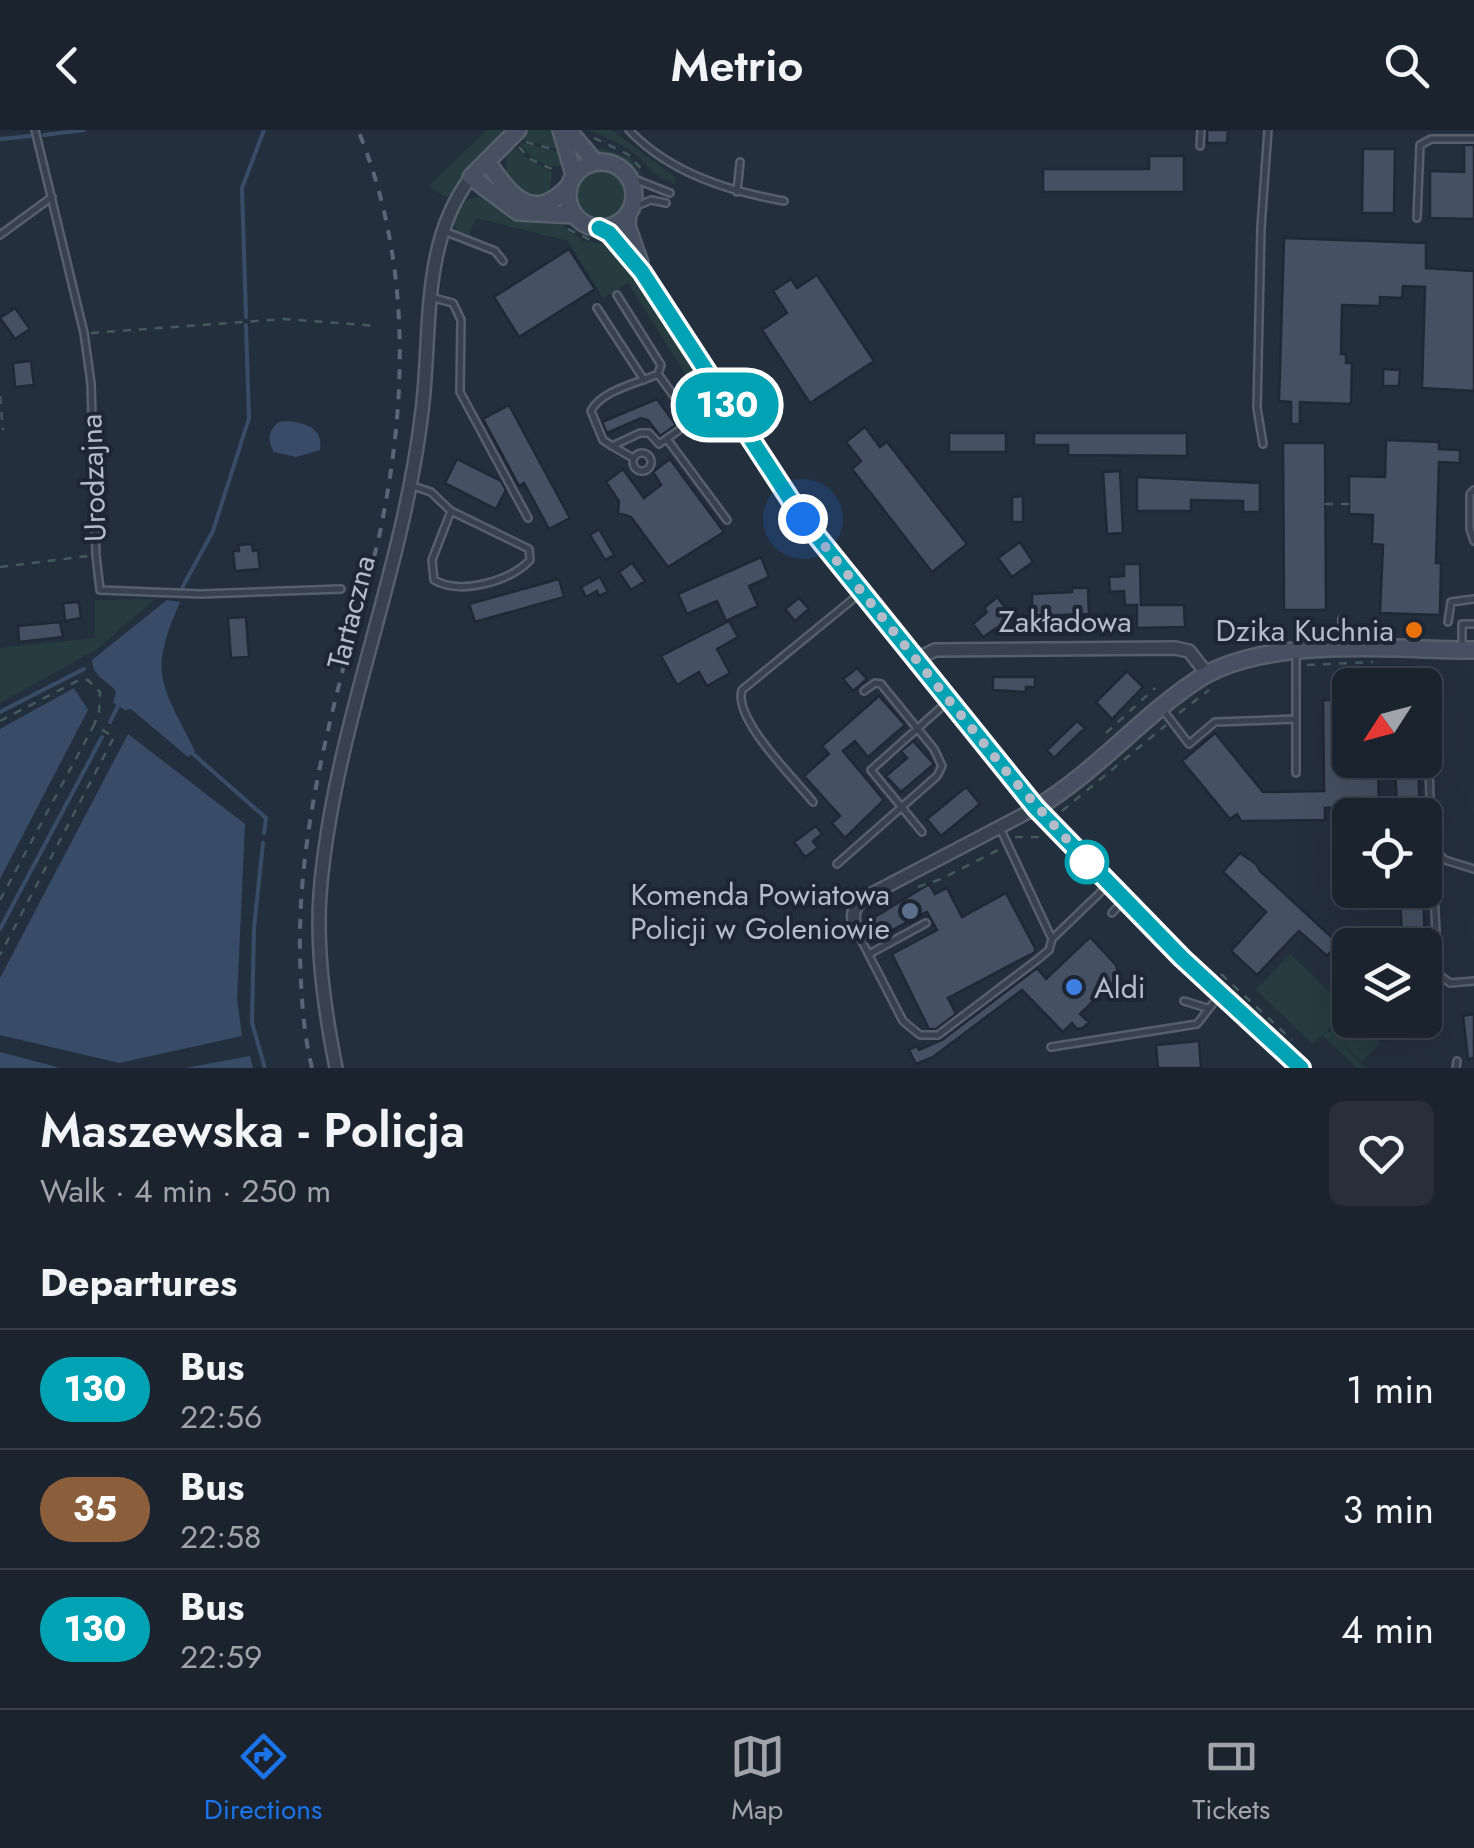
<!DOCTYPE html>
<html lang="en">
<head>
<meta charset="utf-8">
<style>
	:root { --surface:#1b232e; --page:#282f3a; --text:#f1f3f6; --muted:#a0a4aa; --line:#39404a; --accent:#1a73e8 }
	body { margin:0; font-family:Jost,sans-serif; background:var(--page); color:var(--text); height:100vh; display:flex; flex-direction:column; font-size:38px; white-space:nowrap }
	* { box-sizing:border-box; margin:0 }
	p { font-size:32px; color:var(--muted) }
	.icon { flex:none; width:55px; height:55px; fill:none; stroke:currentColor; stroke-width:2; stroke-linecap:round; stroke-linejoin:round }
	.map { position:relative; height:938px; overflow:hidden }
	.details { display:flex; flex-direction:column; background:var(--surface); flex:1 }
	.details>* { flex:none }
	.badge { padding:0 20px; border-radius:32px; font-size:35px; line-height:65px }
	.needle { width:65px; rotate:234deg }
	.tools { position:absolute; left:1332px; top:538px; display:grid; gap:20px }
	.tools a { display:grid; place-items:center; width:110px; height:110px; border-radius:15px; background:var(--surface); box-shadow:0 10px 40px #0002,0 0 0 2px var(--line); font-size:50px }
	.you { position:absolute; width:50px; height:50px; margin:-25px; border:8px solid #fff; border-radius:50%; background:#1a73e8; box-shadow:0 0 0 15px #1a73e833 }
	.map>.badge { position:absolute; translate:-50% -50%; box-shadow:0 0 0 5px #fff }
	h2 { padding:0 40px; font-size:38px; line-height:90px }
	.round { display:grid; place-items:center; flex:none; width:105px; height:105px; border-radius:15px; background:var(--page) }
	.overview { display:flex; align-items:center; justify-content:space-between; height:170px; padding:0 40px }
	h1 { font-size:48px; font-weight:600; line-height:75px }
	ul { padding:0; list-style:none }
	li { display:flex; align-items:center; gap:30px; height:120px; padding:0 40px; border-top:2px solid var(--line) }
	li div { flex:1 }
	li b { display:block; font-size:38px }
	li em { font-style:normal }
	li .badge { min-width:110px; font-weight:700; text-align:center }
	header { display:flex; justify-content:space-between; align-items:center; height:130px; padding:0 40px; background:var(--surface); font-size:45px; font-weight:600 }
	.dock { display:flex; justify-content:space-around; align-items:center; height:140px; border-top:2px solid var(--line); background:var(--surface); font-size:28px; color:var(--muted) }
	.dock a { display:grid; justify-items:center; gap:5px }
	.dock .active { color:var(--accent) }
	.map>svg:first-child { display:block }
	.green { fill:#263c3f }
	.water { fill:#394c67 }
	.lines { fill:none; stroke-linecap:round; stroke-linejoin:round }
	.stream { stroke:#394c67; stroke-width:4 }
	.building { fill:#455162; stroke:#1f2835; stroke-width:2.5 }
	.lane-casing { stroke:#565f6c; stroke-width:10 }
	.street-casing { stroke:#565f6c; stroke-width:16 }
	.secondary-casing { stroke:#565f6c; stroke-width:20 }
	.path { stroke:#44595c; stroke-width:2.5; stroke-dasharray:8 8; stroke-linecap:butt }
	.lane { stroke:#38414e; stroke-width:5 }
	.street { stroke:#38414e; stroke-width:11 }
	.secondary { stroke:#465061; stroke-width:15 }
	.rail { stroke:#5a6575; stroke-width:4; stroke-dasharray:10 10; stroke-linecap:butt }
	.line-casing { stroke:#fff; stroke-width:22 }
	.line { stroke:#00a3b4; stroke-width:15 }
	.walk { stroke:#b4bcc9; stroke-width:10; stroke-dasharray:0 18 }
	.food-dot { fill:#e8710a; stroke:#1d2633; stroke-width:4 }
	.stop-dot { fill:#fff; stroke:#00a3b4; stroke-width:5 }
	.service-dot { fill:#5c6f8a; stroke:#1d2633; stroke-width:4 }
	.shop-dot { fill:#3f7fe0; stroke:#1d2633; stroke-width:4 }
	.labels { text-anchor:middle; dominant-baseline:central; stroke-width:8; stroke-linejoin:round; paint-order:stroke }
	.street-label { font-size:30px; fill:#b4bcc9; stroke:#1d2633 }
	.poi-label { font-size:30px; fill:#b4bcc9; stroke:#1d2633; text-anchor:end }
</style>
</head>
<body>
<header><svg class="icon" aria-label="back" viewBox="0 0 24 24"><path d="M15 5l-7 7 7 7"/></svg>Metrio<svg class="icon" aria-label="search" viewBox="0 0 24 24"><circle cx="10" cy="10" r="6"/><path d="M15 15l6 6"/></svg></header>
<div class="map">
<svg width="1474" height="938" viewBox="0 0 1474 938">
	<rect width="100%" height="100%" fill="#242f3e"/>
	<path class="green" d="M487,0H500L502,5L468,38L447,68L429,56Z
		M527,0H555L561,20L521,9Z
		M588,0H612L676,48L674,54C651,44 653,40 637,25C624,15 601,5 588,0Z
		M519,12L559,22L566,28L559,36C542,38 528,26 519,12Z
		M513,16L532,32L552,42L549,66L525,67L505,46L507,23Z
		M602,18L630,28L645,48L618,30L590,19Z
		M574 64a27 27 0 1 1 54 0a27 27 0 1 1-54 0Z
		M483,67L556,90L583,111L610,114L636,145L707,252C710,263 711,273 700,280L704,274L628,153L603,168L568,111L476,88L469,105L456,100L452,90C458,75 466,66 483,67Z
		M155,469L97,519L0,573V518L95,508V470Z
		M1290,824L1347,878L1327,900L1330,902L1348,882L1350,890H1356L1380,913L1362,932L1332,904L1366,938H1357L1322,905L1313,914L1256,860Z"/>
	<path class="water" d="M289,291C307,294 323,298 320,320L296,327L274,322C267,311 268,300 279,292Z
		M167,470L180,472C148,545 161,553 195,621L188,627L131,579L125,580L113,573L116,562C108,549 93,549 92,530Z
		M74,558L88,580L0,749V599Z
		M128,604L245,694L237,869L242,906L119,933L0,905V848Z
		M0,922L61,938H0Z
		M250,926L253,938H185Z"/>
	<g class="lines">
		<path class="stream" d="M44,5L84,0
			M0,9L31,6
			M246,187L242,58L264,0
			M182,458L213,401L249,288L246,195
			M0,582L84,539
			M110,592L118,576
			M192,623L266,688L264,703
			M263,713L254,798L252,893L265,938
			M0,799L102,607"/>
	</g>
	<path class="building" d="M1207,0H1228L1227,13H1207Z
		M1464,15H1474V89L1430,88V41L1464,42Z
		M1363,19H1395L1394,83H1362Z
		M1149,26H1184V62H1043V39H1149Z
		M1284,108L1426,113V138L1474,141V261L1422,258L1425,157L1403,156L1402,168L1380,167V176L1342,175L1341,224H1346V233H1352L1351,274L1300,272V294H1291V272L1279,271Z
		M569,119L595,159L519,207L494,167Z
		M817,145L874,231L810,273L762,200L787,183L773,161L791,149L797,158Z
		M15,178L30,199L15,209L0,188Z
		M31,231L34,255L15,257L13,233Z
		M1383,239L1400,240L1399,256H1383Z
		M657,269L676,295L660,306L648,290L641,288L607,303L602,292Z
		M509,275L570,388L549,399L524,353L519,356L483,289Z
		M865,297L880,317L887,312L967,414L932,442L852,339L861,331L846,312Z
		M949,303H1006V322H949Z
		M1034,303H1187V326L1068,325V315H1034Z
		M1386,310L1439,312V319L1460,320V333L1439,332L1436,433H1441L1440,485L1380,483L1383,415L1372,414L1373,385L1349,384V346L1385,347Z
		M1283,313H1325L1326,480H1284Z
		M457,329L501,351L506,360L496,379L445,353Z
		M670,329L724,402L668,437L631,387L618,383L619,371L606,352L623,339L644,368L661,355L653,342Z
		M1120,341L1123,403L1107,404L1103,342Z
		M1137,347L1260,353V382H1243V371L1191,370V381H1137Z
		M1023,366V392H1012V367Z
		M599,399L614,425L605,430L590,405Z
		M1020,412L1033,432L1012,447L998,428Z
		M252,414L253,421L258,420L260,439L235,441L233,421H239L238,415Z
		M761,427L769,447L749,456L758,476L726,491L717,471L687,484L678,464Z
		M632,433L645,451L631,460L619,442Z
		M1124,434H1140L1141,475H1184L1185,497L1137,498V475H1125L1124,461L1110,462L1109,447L1124,446Z
		M600,447L608,462L599,466L597,461L586,467L581,457Z
		M559,449L564,467L475,492L469,474Z
		M1072,458H1088L1089,484L1032,486V464L1072,462Z
		M997,467L1013,487L983,507L973,494L987,482L984,478Z
		M799,468L809,479L795,491L785,479Z
		M79,472L81,488L65,491L63,473Z
		M246,487L249,527L231,528L228,488Z
		M729,491L738,507L717,519L730,543L707,556L699,542L677,555L661,526Z
		M60,492L63,507L19,512L18,496Z
		M857,538L867,549L853,561L843,549Z
		M1127,541L1143,557L1112,589L1096,572Z
		M993,547H1035V557H1026V562L993,560Z
		M879,566L905,595L868,627L855,611L843,621L884,670L845,708L832,693L840,686L804,646L829,624L822,616Z
		M1323,570H1350V630H1378L1379,677H1362V684H1351V677L1325,678V690L1241,691L1237,684L1230,689L1182,631L1215,603L1263,662L1324,661Z
		M1077,591L1085,598L1054,628L1047,620Z
		M913,611L934,634L901,662L886,646L907,628L901,621Z
		M1395,630H1418L1420,685H1397Z
		M966,657L980,674L941,706L927,689Z
		M816,696L822,704L813,711L818,718L805,727L794,712Z
		M1240,723L1256,734L1260,741L1338,813L1327,826L1299,801L1257,845L1231,821L1266,782L1223,742Z
		M929,754L935,764L947,758L962,787L1006,763L1035,818V822L948,868L956,884L936,899H929L892,824L937,800L927,782L889,802L891,805L876,813L865,793Z
		M1400,760H1423L1425,815H1402Z
		M1090,807L1116,835L1119,847L1080,884L1089,892L1083,898L1077,899L1072,893L1063,902L1022,860L933,927L916,934L909,920L917,916L919,920L942,910L1037,838L1046,849Z
		M1474,884V928L1468,929L1463,886Z
		M1199,911L1201,938H1158L1156,915Z"/>
	<g class="lines">
		<defs>
			<path id="lane" d="M35,0L84,203L91,253L96,425L100,460L201,464L341,459
				M629,0C670,43 728,61 784,71
				M1200,16L1201,0
				M629,47L670,63
				M737,62L740,32
				M632,78L651,70L666,73
				M1417,88L1420,15L1431,9H1474
				M444,101L495,121L503,131
				M0,105L52,67
				M617,165L661,235L658,244
				M434,168L453,173L461,190L460,262L528,388
				M597,178L644,250
				M692,291L658,244C638,253 600,261 591,281L603,310L612,316L640,303H649L659,314L721,271
				M667,309L727,390
				M1263,314L1257,278L1261,97L1268,0
				M612,316L633,328
				M633 332a9 9 0 1 1 18 0a9 9 0 1 1-18 0Z
				M413,356L431,362L451,381L529,419L530,430C509,452 460,465 434,450L432,430L451,381
				M1474,360L1470,364V399L1474,411
				M1448,492L1451,472L1474,469
				M1341,517L1342,489
				M1462,517V494H1474
				M1163,580L1189,614L1215,592L1296,589
				M1427,589L1432,717L1445,730L1474,739
				M1296,643V523
				M813,672C794,648 733,589 742,560L858,465
				M922,702L871,640L946,573
				M1432,720L1438,844L1450,853L1474,851
				M837,734L937,646L942,636L934,619L881,554L875,553L864,561
				M1112,783L1122,772
				M856,800L903,891L920,905H938L1037,830L1049,820L1052,809L1000,698
				M1053,808L1106,757
				M869,824L926,793
				M1184,871L1207,878
				M1051,917L1197,894L1218,867
				M1456,938L1457,931"/>
			<path id="street" d="M915,530L935,520L1175,518L1189,521L1207,544
				M856,800C851,785 853,776 866,767L1036,678
				M336,938C325,882 316,822 320,764C333,600 403,445 422,281C432,203 420,113 471,47"/>
			<path id="secondary" d="M518,0L471,47L518,82L575,85
				M561,0L574,45
				M568,0L595,32
				M487,31C509,64 532,96 569,56
				M568 65a33 33 0 1 1 66 0a33 33 0 1 1-66 0Z
				M628,84L627,96L640,133
				M599,98L614,109L642,142L803,389L1036,678L1182,828L1301,938
				M1036,678C1095,643 1140,588 1197,550C1265,505 1393,520 1474,520"/>
		</defs>
		<use href="#lane" class="lane-casing"/>
		<use href="#street" class="street-casing"/>
		<use href="#secondary" class="secondary-casing"/>
		<path class="path" d="M594,8L629,25L644,42
			M526,12L552,19
			M519,17L530,29L558,42
			M568,99L596,113
			M91,203L284,189L378,196
			M0,266L3,300
			M1325,374H1349
			M0,437L88,426
			M1307,535L1373,532
			M1179,583L1209,560
			M0,591L81,549L88,550L100,562L99,583L94,595
			M1106,603L1155,558
			M1062,681L1166,595
			M1015,707H1042
			M918,757L941,749L1002,718
			M0,770L94,595L114,607L0,825
			M1221,844L1292,910"/>
		<use href="#lane" class="lane"/>
		<use href="#street" class="street"/>
		<use href="#secondary" class="secondary"/>
		<path class="rail" d="M312,938C303,902 301,862 300,825C298,717 323,616 350,512C360,476 372,439 380,402C408,268 411,129 358,0"/>
	</g>
	<g class="lines">
		<defs>
			<path id="line" d="M599,98L609,103L642,142L803,389L1036,678L1182,828L1301,938"/>
		</defs>
		<use href="#line" class="line-casing"/>
		<use href="#line" class="line"/>
		<path class="walk" d="M803,389L1010,646L1087,732"/>
	</g>
	<circle class="food-dot" cx="1414" cy="500" r="10"/>
	<circle class="stop-dot" cx="1087" cy="732" r="20"/>
	<circle class="service-dot" cx="910" cy="781" r="10"/>
	<circle class="shop-dot" cx="1074" cy="857" r="10"/>
	<g class="labels">
		<g class="street-label">
			<text transform="translate(93 348) rotate(-92)">Urodzajna</text>
			<text transform="translate(351 482) rotate(-76)">Tartaczna</text>
			<text x="1065" y="491">Zakładowa</text>
		</g>
		<g class="poi-label">
			<text x="1394" y="500">Dzika Kuchnia</text>
			<text x="890" y="764">Komenda Powiatowa<tspan x="890" dy="34">Policji w Goleniowie</tspan></text>
			<text x="1094" y="857" text-anchor="start">Aldi</text>
		</g>
	</g>
</svg>
<div class="tools">
<a><svg class="needle" viewBox="-14 -14 28 28"><path d="M0-13l5 13h-10z" fill="#e53935"/><path d="M0 13l5-13h-10z" fill="#a0a4aa"/></svg></a>
<a><svg class="icon" aria-label="locate" viewBox="0 0 24 24"><circle cx="12" cy="12" r="6"/><path d="M12 2v4M12 18v4M2 12h4M18 12h4"/></svg></a>
<a><svg class="icon" aria-label="layers" viewBox="0 0 24 24"><path d="M12 4l9 5-9 5-9-5zM3 14l9 5 9-5"/></svg></a>
</div>
<div class="you" style="left:803px;top:389px"></div>
<b class="badge" style="left:727px;top:275px;background:#00a3b4;color:#fff">130</b>
</div>
<section class="details">
<div class="overview"><div><h1>Maszewska - Policja</h1><p>Walk · 4 min · 250 m</p></div><a class="round"><svg class="icon" aria-label="heart" viewBox="0 0 24 24"><path d="M12 20l-8-8c-3-5 5-10 8-4 3-6 11-1 8 4z"/></svg></a></div>
<h2>Departures</h2>
<ul>
<li><span class="badge" style="background:#00a3b4;color:#fff">130</span><div><b>Bus</b><p>22:56</p></div><em>1 min</em></li>
<li><span class="badge" style="background:#8b5e3c;color:#fff">35</span><div><b>Bus</b><p>22:58</p></div><em>3 min</em></li>
<li><span class="badge" style="background:#00a3b4;color:#fff">130</span><div><b>Bus</b><p>22:59</p></div><em>4 min</em></li>
</ul>
</section>
<nav class="dock">
<a class="active"><svg class="icon" aria-label="directions" viewBox="0 0 24 24"><path d="M12 3l9 9-9 9-9-9zM9 14v-3h6M13 9l2 2-2 2"/></svg>Directions</a>
<a><svg class="icon" aria-label="map" viewBox="0 0 24 24"><path d="M3 6l6-2 6 2 6-2v14l-6 2-6-2-6 2zM9 4v14M15 6v14"/></svg>Map</a>
<a><svg class="icon" aria-label="tickets" viewBox="0 0 24 24"><path d="M3 7h18v10H3zM15 7v10"/></svg>Tickets</a>
</nav>
</body>
</html>
